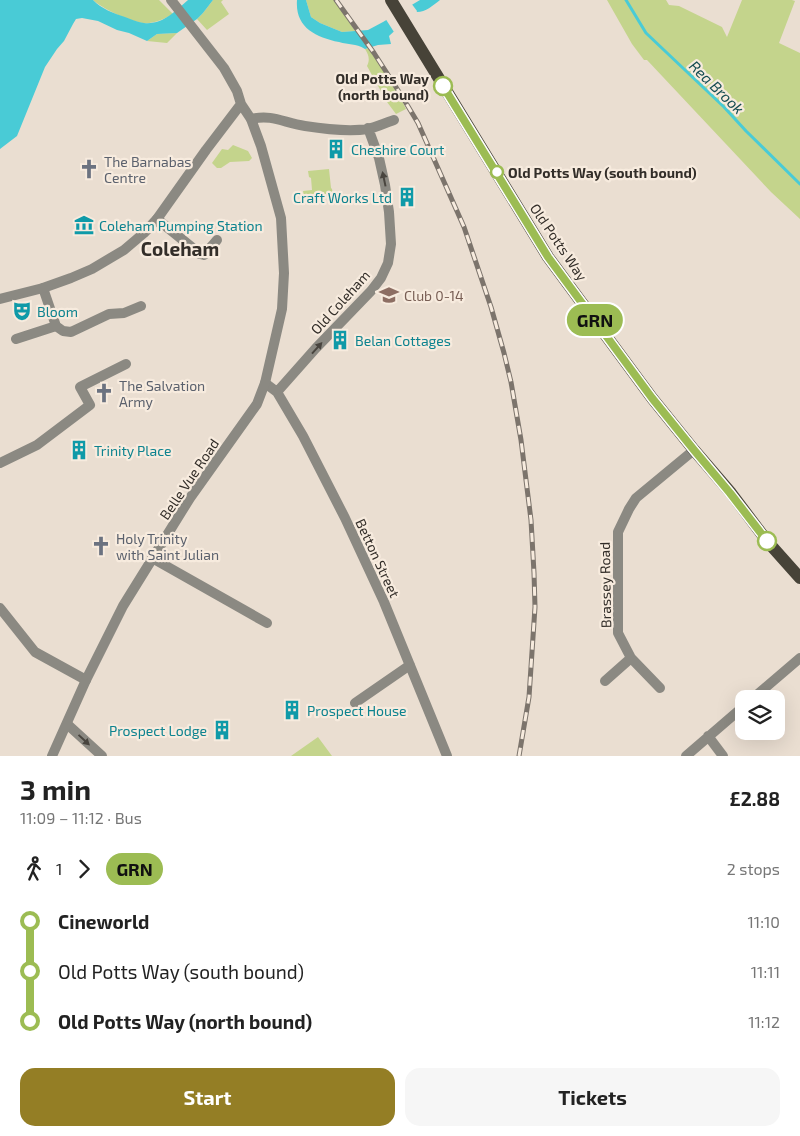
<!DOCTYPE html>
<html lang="en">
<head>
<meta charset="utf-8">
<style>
	:root { --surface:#fff; --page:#f6f6f6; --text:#222; --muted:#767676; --accent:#947e25 }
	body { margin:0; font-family:"Exo 2",sans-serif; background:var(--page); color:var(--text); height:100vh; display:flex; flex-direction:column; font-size:19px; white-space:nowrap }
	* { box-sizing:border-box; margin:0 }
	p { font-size:16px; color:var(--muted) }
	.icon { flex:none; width:28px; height:28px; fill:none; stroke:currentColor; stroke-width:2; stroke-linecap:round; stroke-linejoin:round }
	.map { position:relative; height:756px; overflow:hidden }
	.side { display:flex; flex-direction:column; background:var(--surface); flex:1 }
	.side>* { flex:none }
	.badge { padding:0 10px; border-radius:16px; font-size:18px; line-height:32px }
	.fabs { position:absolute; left:735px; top:690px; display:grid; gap:10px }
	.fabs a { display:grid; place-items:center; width:50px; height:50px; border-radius:10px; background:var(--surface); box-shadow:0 5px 20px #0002; font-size:25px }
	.map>.badge { position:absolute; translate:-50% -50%; box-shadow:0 0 0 2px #fff }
	.legs { display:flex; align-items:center; gap:8px; height:55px; padding:0 20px; font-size:16px }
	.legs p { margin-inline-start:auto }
	.head { display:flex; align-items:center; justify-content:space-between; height:85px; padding:0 20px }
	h1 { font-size:28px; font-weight:700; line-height:38px }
	.action { display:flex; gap:10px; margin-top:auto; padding:10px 20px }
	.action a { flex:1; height:58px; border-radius:15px; background:var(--accent); color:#fff; font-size:20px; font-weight:700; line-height:58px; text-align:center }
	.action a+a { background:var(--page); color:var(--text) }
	ul { padding:0 20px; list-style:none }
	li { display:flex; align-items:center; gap:18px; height:50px; font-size:19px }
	li i { display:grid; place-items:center; width:8px; height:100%; margin:0 6px; background:currentColor }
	li i::after { content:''; width:12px; height:12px; margin:-6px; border:4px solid; border-radius:50%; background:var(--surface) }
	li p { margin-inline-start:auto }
	li:first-child i { background:linear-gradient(#0000 50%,currentColor 0) }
	li:last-child i { background:linear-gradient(currentColor 50%,#0000 0) }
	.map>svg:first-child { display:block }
	.green { fill:#c4d48c }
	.water { fill:#49cbd6 }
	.pier { fill:#eaded1 }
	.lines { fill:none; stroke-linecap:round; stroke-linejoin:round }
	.stream { stroke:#49cbd6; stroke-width:3 }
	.minor { stroke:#8b8982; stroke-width:10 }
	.tertiary { stroke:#8b8982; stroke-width:10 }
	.primary { stroke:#474338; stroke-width:12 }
	.rail-casing { stroke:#7c746c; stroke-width:5 }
	.rail { stroke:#f7ebde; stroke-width:3; stroke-dasharray:9; stroke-linecap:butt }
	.oneway { fill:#49453f }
	.line-1-casing { stroke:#fff; stroke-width:11 }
	.line-1 { stroke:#9cbc53; stroke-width:8 }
	.stop-1-dot { fill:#fff; stroke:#9cbc53; stroke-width:2.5 }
	.labels { text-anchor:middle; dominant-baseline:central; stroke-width:4.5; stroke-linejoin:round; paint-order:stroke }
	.stop-label { font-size:14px; font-weight:bold; fill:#332e29; stroke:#f7ebde; text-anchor:end }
	.culture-label { font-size:14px; fill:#0d838f; stroke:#f7ebde; text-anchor:start }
	.worship-label { font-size:14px; fill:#5b616d; stroke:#f7ebde; text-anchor:start }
	.street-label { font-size:14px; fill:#332e29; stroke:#f7ebde }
	.education-label { font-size:14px; fill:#785e54; stroke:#f7ebde; text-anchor:start }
	.water-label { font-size:15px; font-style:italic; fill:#144c51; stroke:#f7ebde }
	.district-label { font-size:19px; font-weight:bold; fill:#332e29; stroke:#f7ebde }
</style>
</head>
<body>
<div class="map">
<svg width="800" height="756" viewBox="0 0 800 756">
	<rect width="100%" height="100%" fill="#eaded1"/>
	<path class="green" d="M93,0H159L173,14C164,19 154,24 143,23C129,21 103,9 93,0Z
		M213,0H223L221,2L229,14L207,30L197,19L203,13Z
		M306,0H335L355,31L342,32L320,23L311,17Z
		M607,0H666L669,5L679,6L722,27L727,37L742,0H792L795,1L779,43L800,53V219L771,192L647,60H644L632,44Z
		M177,33L167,43L147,41L157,34Z
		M369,48L398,93L406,109L396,114L387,102L367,66C370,60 369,55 365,49Z
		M233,145L248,151L252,158L249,161L230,162L221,168H217L212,163L222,149L228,150Z
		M329,169L331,188L332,189L333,196L313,198V195L304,196L303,191L312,190L311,178L309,177L308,171Z
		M318,737L332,756H291Z"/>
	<path class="water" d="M0,0H93C102,9 113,13 125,17C131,19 137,22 144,23C163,25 175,11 188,0H213L203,13L197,19L177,33L157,34L147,41L129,33L117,30L98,21L82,18L76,19L73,24L64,41L57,49L45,67L17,136L0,149Z
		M297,0H306L311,17L320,23L342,32L368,30L383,22L420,0H440C432,6 425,13 415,12L389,36L391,44L378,45L365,49C355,43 349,45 339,42C315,37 295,27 297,0Z"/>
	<path class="pier" d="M411,3L417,11L415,16L394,32L385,18Z"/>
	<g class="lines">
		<path class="stream" d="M626,0L646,33L724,107L746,131L800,184"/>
		<path class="minor" d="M251,119C273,114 284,123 305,126C324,129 348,132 368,129C376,127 385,123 394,120
			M157,219L200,254L204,255L217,240
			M43,288L56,326L63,331L71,332L109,314L124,313L141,306
			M16,339L56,326
			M265,383L277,392L303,436L345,518L384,602L447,756
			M277,392L316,348L371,291L381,278L388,263L391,244L389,212L385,185L379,158L368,128
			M0,463L37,445L90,405L80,387L126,364
			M152,558L267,623
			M0,608L35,652L86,680
			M605,681L631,658
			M660,688L631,658L618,633V532L629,509L636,498L694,450
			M752,699L800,658
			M355,703L410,665
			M67,724L102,756
			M708,736L723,756
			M686,756L744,706"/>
		<path class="tertiary" d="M0,299L43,288L71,278L92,269L124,250L144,233L157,219L206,150L241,104
			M52,756L86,680L123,606L190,498L257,404L265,383L282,309L284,273L281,218L261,146L251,119L241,104L237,91L224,68L171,0"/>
		<path class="primary" d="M391,0L548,257L652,398L694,450L731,493L767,541L800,578"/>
		<defs>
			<path id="rail" d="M336,0L374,53L403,98L418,123L464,227L491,307L504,353L511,382L521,440L531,520L534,573L535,607L529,697L519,756"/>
		</defs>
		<use href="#rail" class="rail-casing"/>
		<use href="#rail" class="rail"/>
	</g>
	<defs><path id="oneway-solid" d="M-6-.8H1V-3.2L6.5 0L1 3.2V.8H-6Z" transform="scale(1.25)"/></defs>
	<g class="oneway">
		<use href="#oneway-solid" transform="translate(384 179) rotate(-102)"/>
		<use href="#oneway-solid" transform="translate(317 348) rotate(-48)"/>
		<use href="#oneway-solid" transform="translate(84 740) rotate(43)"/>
	</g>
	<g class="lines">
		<defs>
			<path id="line-1" d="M443,86L548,257L652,398L694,450L730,493L767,541"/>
		</defs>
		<use href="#line-1" class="line-1-casing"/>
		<use href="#line-1" class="line-1"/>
	</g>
	<defs>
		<symbol id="building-bare" viewBox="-9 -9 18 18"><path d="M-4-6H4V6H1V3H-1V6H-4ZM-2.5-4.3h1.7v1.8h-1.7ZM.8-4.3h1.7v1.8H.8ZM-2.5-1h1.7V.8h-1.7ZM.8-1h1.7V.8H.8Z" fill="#0f9aa8" stroke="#f7ebde" stroke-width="2.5" paint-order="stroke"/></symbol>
		<symbol id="church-bare" viewBox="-9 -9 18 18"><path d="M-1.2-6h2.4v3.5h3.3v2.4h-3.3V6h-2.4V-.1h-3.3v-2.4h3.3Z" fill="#6b7280" stroke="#f7ebde" stroke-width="2.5" paint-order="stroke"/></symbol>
		<symbol id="museum-bare" viewBox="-9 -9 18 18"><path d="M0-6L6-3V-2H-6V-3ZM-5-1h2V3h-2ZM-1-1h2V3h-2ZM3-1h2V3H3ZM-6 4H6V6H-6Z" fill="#0f9aa8" stroke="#f7ebde" stroke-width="2.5" paint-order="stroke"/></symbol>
		<symbol id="school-bare" viewBox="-9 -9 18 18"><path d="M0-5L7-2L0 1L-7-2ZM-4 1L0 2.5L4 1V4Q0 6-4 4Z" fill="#8d6e63" stroke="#f7ebde" stroke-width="2.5" paint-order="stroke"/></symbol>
		<symbol id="theatre-bare" viewBox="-9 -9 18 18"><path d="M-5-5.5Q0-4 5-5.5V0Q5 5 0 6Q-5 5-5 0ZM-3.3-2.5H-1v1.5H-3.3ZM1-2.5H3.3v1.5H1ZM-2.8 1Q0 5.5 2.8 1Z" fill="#0f9aa8" stroke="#f7ebde" stroke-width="2.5" paint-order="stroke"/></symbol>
	</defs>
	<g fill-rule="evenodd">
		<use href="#building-bare" x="322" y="135" width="28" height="28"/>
		<use href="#church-bare" x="75" y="155" width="28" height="28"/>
		<use href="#building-bare" x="393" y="183" width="28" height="28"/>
		<use href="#museum-bare" x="70" y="211" width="28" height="28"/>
		<use href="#school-bare" x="375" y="281" width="28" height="28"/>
		<use href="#theatre-bare" x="8" y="297" width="28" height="28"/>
		<use href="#building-bare" x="326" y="326" width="28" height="28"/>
		<use href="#church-bare" x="90" y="379" width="28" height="28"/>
		<use href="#building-bare" x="65" y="436" width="28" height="28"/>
		<use href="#church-bare" x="87" y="532" width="28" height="28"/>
		<use href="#building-bare" x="278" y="696" width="28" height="28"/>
		<use href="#building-bare" x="208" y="716" width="28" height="28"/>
	</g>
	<g class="stop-1-dot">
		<circle cx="443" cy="86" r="9"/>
		<circle cx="497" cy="172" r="6"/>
		<circle cx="767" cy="541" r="9"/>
	</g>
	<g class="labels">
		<g class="stop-label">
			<text x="429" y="78">Old Potts Way<tspan x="429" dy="16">(north bound)</tspan></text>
			<text x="508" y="172" text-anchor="start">Old Potts Way (south bound)</text>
		</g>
		<g class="culture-label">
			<text x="351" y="149">Cheshire Court</text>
			<text x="392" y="197" text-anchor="end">Craft Works Ltd</text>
			<text x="99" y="225">Coleham Pumping Station</text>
			<text x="37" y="311">Bloom</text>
			<text x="355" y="340">Belan Cottages</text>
			<text x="94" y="450">Trinity Place</text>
			<text x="307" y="710">Prospect House</text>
			<text x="207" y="730" text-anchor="end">Prospect Lodge</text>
		</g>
		<g class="worship-label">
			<text x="104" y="161">The Barnabas<tspan x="104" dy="16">Centre</tspan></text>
			<text x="119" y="385">The Salvation<tspan x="119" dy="16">Army</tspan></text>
			<text x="116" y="538">Holy Trinity<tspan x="116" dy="16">with Saint Julian</tspan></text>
		</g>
		<g class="street-label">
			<text transform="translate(559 242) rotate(56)">Old Potts Way</text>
			<text transform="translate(340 302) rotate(-48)">Old Coleham</text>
			<text transform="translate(189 479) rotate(-56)">Belle Vue Road</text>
			<text transform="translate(378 558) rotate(65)">Betton Street</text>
			<text transform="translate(605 585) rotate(-91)">Brassey Road</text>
		</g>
		<g class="education-label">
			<text x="404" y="295">Club 0-14</text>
		</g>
		<g class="water-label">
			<text transform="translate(717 87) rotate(44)">Rea Brook</text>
		</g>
		<g class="district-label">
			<text x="180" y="248">Coleham</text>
		</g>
	</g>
</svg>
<div class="fabs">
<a><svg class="icon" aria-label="layers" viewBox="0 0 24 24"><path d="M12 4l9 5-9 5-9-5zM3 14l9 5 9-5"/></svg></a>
</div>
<b class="badge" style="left:595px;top:320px;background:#9cbc53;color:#111">GRN</b>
</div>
<section class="side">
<div class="head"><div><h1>3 min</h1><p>11:09 – 11:12 · Bus</p></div><b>£2.88</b></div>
<div class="legs"><svg class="icon" aria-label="walk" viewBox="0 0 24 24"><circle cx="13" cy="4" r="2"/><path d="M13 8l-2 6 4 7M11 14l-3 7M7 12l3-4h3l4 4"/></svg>1<svg class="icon" aria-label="forward" viewBox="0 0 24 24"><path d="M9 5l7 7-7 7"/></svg><b class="badge" style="background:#9cbc53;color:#111">GRN</b><p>2 stops</p></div>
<ul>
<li><i style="color:#9cbc53"></i><b>Cineworld</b><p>11:10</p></li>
<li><i style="color:#9cbc53"></i><span>Old Potts Way (south bound)</span><p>11:11</p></li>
<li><i style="color:#9cbc53"></i><b>Old Potts Way (north bound)</b><p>11:12</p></li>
</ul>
<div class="action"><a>Start</a><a>Tickets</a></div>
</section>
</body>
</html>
